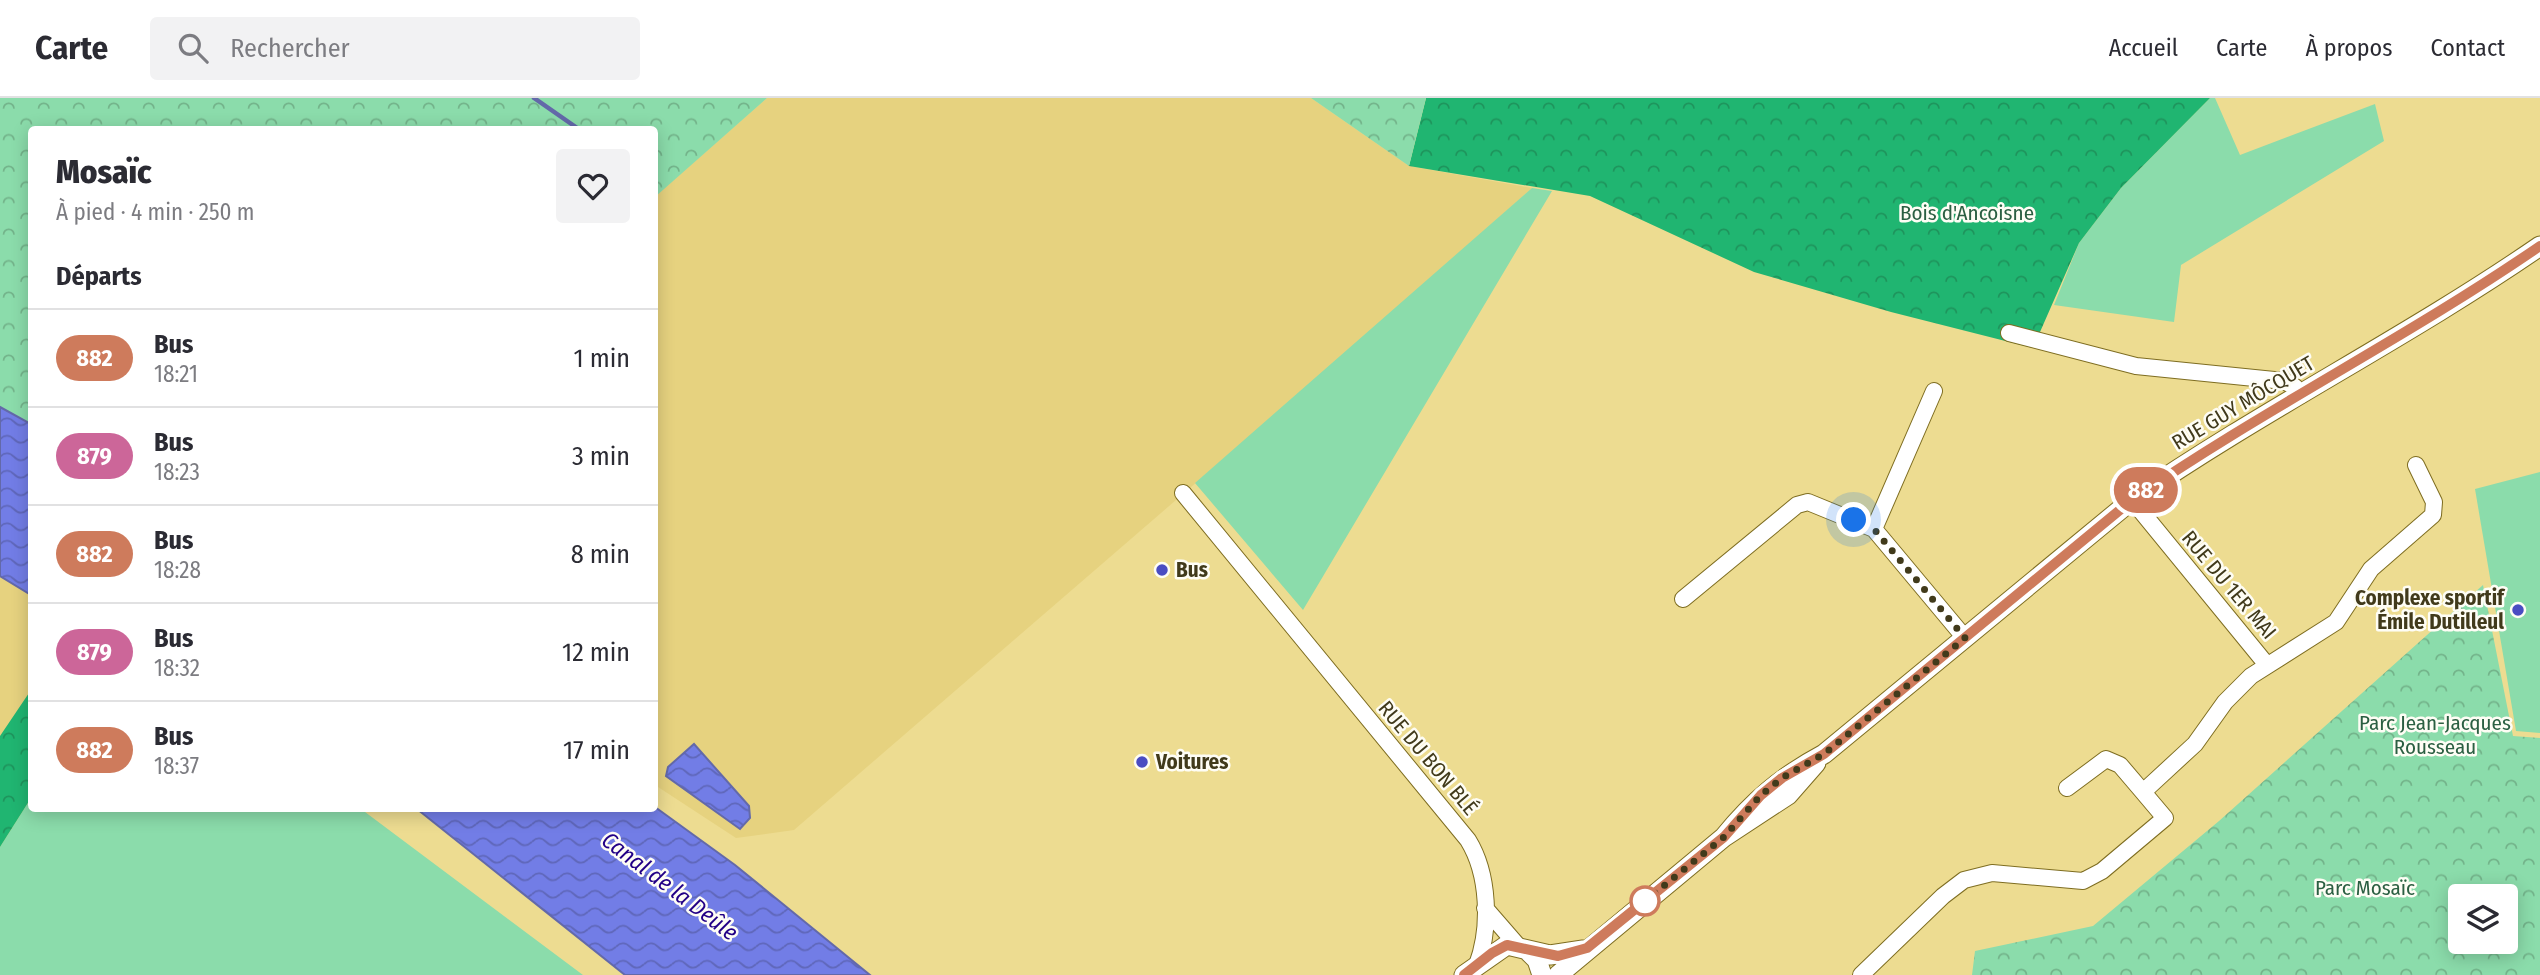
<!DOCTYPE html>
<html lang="fr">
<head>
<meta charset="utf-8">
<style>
	:root { --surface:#fff; --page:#f2f2f3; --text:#2b2b33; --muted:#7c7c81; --line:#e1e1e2 }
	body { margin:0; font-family:"Fira Sans Condensed",sans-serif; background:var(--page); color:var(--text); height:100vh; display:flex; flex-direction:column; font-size:26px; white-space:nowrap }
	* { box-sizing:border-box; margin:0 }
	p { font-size:23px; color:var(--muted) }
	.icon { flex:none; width:38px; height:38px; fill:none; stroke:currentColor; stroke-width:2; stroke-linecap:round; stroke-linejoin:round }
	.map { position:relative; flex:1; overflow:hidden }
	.sheet { position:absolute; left:28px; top:28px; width:630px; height:686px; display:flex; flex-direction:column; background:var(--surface); border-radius:7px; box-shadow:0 4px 18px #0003 }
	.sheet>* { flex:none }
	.badge { padding:0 14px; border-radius:23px; font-size:24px; line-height:46px }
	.tools { position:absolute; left:2448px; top:786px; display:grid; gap:14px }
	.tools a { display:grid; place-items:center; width:70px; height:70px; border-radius:7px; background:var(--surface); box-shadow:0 4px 18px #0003; font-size:35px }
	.you { position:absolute; width:35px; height:35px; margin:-18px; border:5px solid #fff; border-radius:50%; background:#1a73e8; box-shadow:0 0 0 10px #1a73e833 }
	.map>.badge { position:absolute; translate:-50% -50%; box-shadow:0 0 0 4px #fff }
	h2 { padding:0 28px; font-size:26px; line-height:63px }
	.round { display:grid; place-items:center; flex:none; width:74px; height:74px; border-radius:7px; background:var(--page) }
	.head { display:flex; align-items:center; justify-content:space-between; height:119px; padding:0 28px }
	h1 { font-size:33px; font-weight:800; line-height:52px }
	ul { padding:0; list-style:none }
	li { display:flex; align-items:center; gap:21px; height:98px; padding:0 28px; border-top:2px solid var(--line) }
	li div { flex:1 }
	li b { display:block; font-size:26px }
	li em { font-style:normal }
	li .badge { min-width:77px; font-weight:700; text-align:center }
	header { display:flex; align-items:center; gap:42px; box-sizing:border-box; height:98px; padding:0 35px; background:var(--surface); border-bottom:2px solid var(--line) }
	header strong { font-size:33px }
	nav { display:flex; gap:38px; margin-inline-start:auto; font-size:24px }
	.search { width:490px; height:63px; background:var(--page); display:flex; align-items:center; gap:18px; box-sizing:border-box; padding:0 24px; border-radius:7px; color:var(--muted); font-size:26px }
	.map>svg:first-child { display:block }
	.built { fill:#e6d27f }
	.green { fill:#8bdcab }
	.forest { fill:url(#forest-crowns) }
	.park { fill:url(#park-crowns); fill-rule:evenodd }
	.water { fill:url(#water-waves); stroke:#6369a9; stroke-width:2 }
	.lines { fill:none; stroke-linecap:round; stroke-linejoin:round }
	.stream { stroke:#6369a9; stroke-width:4.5 }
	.minor-casing { stroke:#7e6d21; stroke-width:18 }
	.tertiary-casing { stroke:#7e6d21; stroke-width:21 }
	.minor { stroke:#fff; stroke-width:16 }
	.tertiary { stroke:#fff; stroke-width:19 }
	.line-casing { stroke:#fff; stroke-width:16 }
	.line { stroke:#ce7b5c; stroke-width:10 }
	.walk { stroke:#413a1b; stroke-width:7; stroke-dasharray:0 12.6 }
	.poi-dot { fill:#4a4cc2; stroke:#fefdf5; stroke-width:2.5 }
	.stop-dot { fill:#fff; stroke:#ce7b5c; stroke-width:3.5 }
	.labels { text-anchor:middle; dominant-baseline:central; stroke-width:5; stroke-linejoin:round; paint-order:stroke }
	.park-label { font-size:21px; fill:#2b5f42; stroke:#fefdf5 }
	.street-label { font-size:21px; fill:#413a1b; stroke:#fefdf5 }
	.poi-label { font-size:21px; font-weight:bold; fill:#413a1b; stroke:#fefdf5; text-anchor:start }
	.water-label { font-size:23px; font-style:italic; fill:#220086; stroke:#fefdf5 }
</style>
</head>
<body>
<header>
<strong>Carte</strong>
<div class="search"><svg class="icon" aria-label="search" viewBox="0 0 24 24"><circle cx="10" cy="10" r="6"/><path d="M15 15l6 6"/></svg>Rechercher</div>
<nav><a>Accueil</a><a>Carte</a><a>À propos</a><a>Contact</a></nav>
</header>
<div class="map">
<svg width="2540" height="877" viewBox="0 0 2540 877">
	<defs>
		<pattern id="forest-crowns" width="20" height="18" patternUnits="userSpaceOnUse" patternTransform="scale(1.75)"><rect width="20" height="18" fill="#20b571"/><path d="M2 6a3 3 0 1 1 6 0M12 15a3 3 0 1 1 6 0" fill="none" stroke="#1e945c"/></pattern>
		<pattern id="park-crowns" width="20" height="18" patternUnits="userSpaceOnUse" patternTransform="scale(1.75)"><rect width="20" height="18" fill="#8bdcab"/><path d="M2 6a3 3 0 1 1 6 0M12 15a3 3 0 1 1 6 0" fill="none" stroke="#73b38a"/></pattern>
		<pattern id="water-waves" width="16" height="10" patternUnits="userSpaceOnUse" patternTransform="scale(1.75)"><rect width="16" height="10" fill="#727de6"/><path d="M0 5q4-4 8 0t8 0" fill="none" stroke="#5f67ba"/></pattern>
	</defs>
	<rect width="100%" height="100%" fill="#eddc91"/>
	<path class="built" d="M767,0H1311L1409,68L1532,90L1396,212L794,732L736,740L655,687L654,99Z
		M0,327L32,346L31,700L0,749Z"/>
	<path class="green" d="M2210,0H2215L2240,57L2375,6L2384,43L2181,167L2174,224L2054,207L2079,145L2121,90Z
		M1532,90L1552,93L1303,512L1195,385Z
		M2540,374V635L2516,633L2475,391Z
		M31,700L32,710H235L240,714L252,710L361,711L583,877H0V749Z"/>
	<path class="forest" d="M1426,0H2210L2121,90L2079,145L2033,250L1891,214L1754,174L1590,98L1409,68Z
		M31,592V700L0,749V638Z"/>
	<path class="park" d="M0,0H767L655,99L654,32H32L31,326L0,309Z
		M1311,0H1426L1409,68Z
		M2483,487L2513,638L2540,640V877H1972L1975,853L2093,828L2219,723ZM2506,798V844H2460V798Z"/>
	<path class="water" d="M0,309L31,326V497L0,478Z
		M694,646L749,708L750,720L740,731L666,678L668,669Z
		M655,709L735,767L870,877H625L417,711Z"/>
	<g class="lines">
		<path class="stream" d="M534,0L580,32"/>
		<defs>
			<path id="minor" d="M2009,235L2136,268L2284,283L2295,289L2301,297
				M1183,395L1468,742C1489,776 1491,829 1477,867
				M2132,402L2267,567
				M1874,431L1934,293
				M1683,501L1797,407L1808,404L1874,431L1965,540
				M2067,690L2106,661L2120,667L2143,694L2195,646L2225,604L2251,578L2336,524L2371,471L2433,417L2434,404L2416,367
				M1485,810L1518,848
				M1861,877L1943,798L1964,782L1992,775L2083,783L2102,773L2165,720L2143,694"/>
			<path id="tertiary" d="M1724,739C1753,703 1783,678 1824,656L2132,402C2264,311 2408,239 2540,148
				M1529,854L1537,862L1542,877
				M1464,877L1507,847L1550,857L1583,852
				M1558,877L1724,739L1788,697L1816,665"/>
		</defs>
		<use href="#minor" class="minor-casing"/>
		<use href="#tertiary" class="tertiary-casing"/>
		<use href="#minor" class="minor"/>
		<use href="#tertiary" class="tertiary"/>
	</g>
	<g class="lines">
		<defs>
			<path id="line" d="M1464,877L1492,855L1507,847L1558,858L1587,850L1724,739L1761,697L1782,680L1824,656L2132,402C2264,311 2408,239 2540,148"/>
		</defs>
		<use href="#line" class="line-casing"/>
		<use href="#line" class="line"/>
		<path class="walk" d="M1645,803L1724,739L1761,697L1782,680L1824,656L1965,540L1874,431L1854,422"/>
	</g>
	<g class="poi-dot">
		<circle cx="1162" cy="472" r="7"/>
		<circle cx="2518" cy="512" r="7"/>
		<circle cx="1142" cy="664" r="7"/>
	</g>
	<circle class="stop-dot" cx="1645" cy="803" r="14"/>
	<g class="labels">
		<g class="park-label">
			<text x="1967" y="115">Bois d'Ancoisne</text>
			<text x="2435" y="625">Parc Jean-Jacques<tspan x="2435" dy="24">Rousseau</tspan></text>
			<text x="2365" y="790">Parc Mosaïc</text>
		</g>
		<g class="street-label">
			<text transform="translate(2243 305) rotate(-31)">RUE GUY MÔCQUET</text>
			<text transform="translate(2229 487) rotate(50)">RUE DU 1ER MAI</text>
			<text transform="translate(1428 660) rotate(50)">RUE DU BON BLÉ</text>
		</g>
		<g class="poi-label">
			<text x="1176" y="472">Bus</text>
			<text x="2504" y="500" text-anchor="end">Complexe sportif<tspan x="2504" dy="24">Émile Dutilleul</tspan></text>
			<text x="1156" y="664">Voitures</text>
		</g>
		<g class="water-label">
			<text transform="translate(670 788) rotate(37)">Canal de la Deûle</text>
		</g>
	</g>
</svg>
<div class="tools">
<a><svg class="icon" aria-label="layers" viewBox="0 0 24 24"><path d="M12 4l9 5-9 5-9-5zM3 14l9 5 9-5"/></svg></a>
</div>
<div class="you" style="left:1854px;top:422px"></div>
<b class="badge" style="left:2146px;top:392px;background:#ce7b5c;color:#fff">882</b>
<section class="sheet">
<div class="head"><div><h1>Mosaïc</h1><p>À pied · 4 min · 250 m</p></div><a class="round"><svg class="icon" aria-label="heart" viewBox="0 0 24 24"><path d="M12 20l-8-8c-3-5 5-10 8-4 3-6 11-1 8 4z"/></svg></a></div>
<h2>Départs</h2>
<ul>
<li><span class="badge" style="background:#ce7b5c;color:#fff">882</span><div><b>Bus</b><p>18:21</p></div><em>1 min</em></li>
<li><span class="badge" style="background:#c69;color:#fff">879</span><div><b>Bus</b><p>18:23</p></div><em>3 min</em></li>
<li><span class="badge" style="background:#ce7b5c;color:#fff">882</span><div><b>Bus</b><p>18:28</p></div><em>8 min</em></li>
<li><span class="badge" style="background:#c69;color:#fff">879</span><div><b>Bus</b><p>18:32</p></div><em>12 min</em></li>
<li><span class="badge" style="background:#ce7b5c;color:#fff">882</span><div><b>Bus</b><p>18:37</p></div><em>17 min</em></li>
</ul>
</section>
</div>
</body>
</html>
